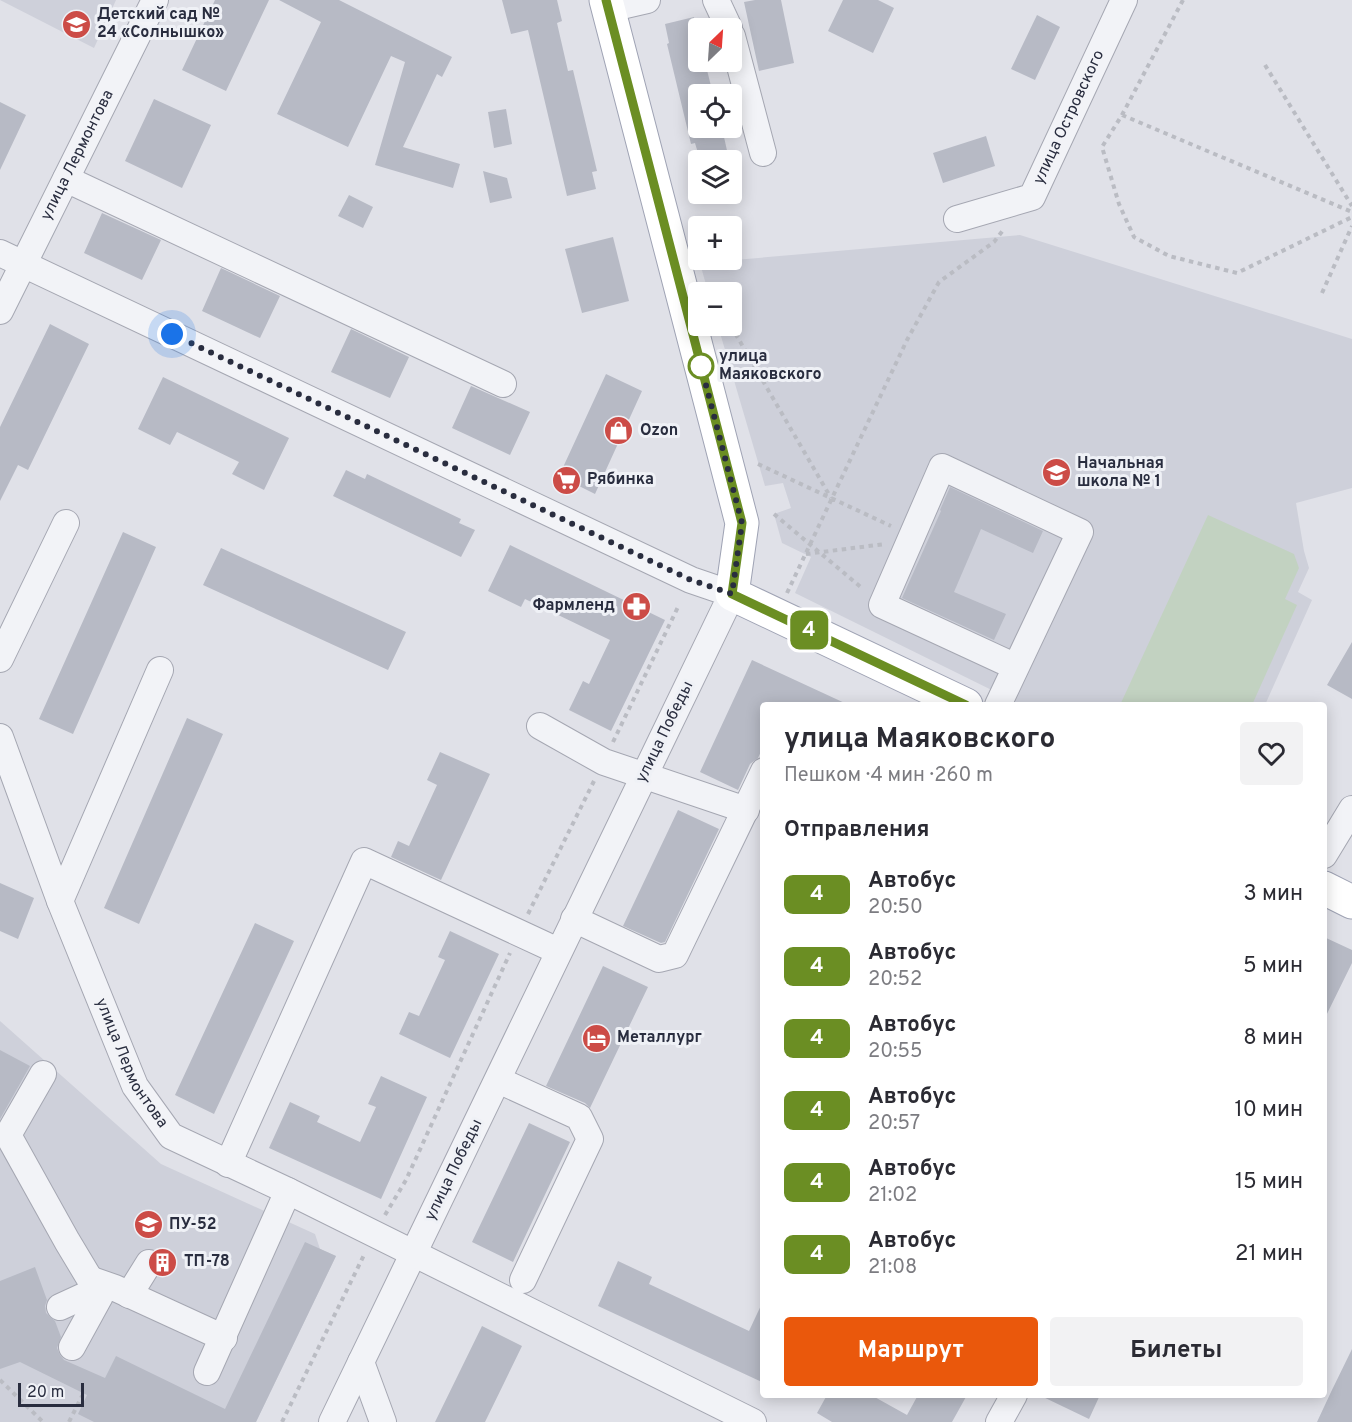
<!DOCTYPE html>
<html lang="ru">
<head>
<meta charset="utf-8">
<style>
	:root { --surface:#fff; --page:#f2f2f3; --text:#2b2b33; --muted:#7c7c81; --accent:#ea580c }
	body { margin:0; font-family:Overpass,sans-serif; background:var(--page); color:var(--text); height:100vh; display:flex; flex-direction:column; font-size:22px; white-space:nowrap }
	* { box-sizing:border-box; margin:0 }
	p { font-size:20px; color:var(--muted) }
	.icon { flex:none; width:33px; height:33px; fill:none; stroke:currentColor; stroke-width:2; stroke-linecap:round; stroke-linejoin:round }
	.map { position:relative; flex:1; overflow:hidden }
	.details { position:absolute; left:760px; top:702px; width:567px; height:696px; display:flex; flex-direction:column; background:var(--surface); border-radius:6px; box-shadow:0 3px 15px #0003 }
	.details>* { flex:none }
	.badge { padding:0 12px; border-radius:9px; font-size:21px; line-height:39px }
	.needle { width:39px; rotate:25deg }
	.fabs { position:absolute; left:688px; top:18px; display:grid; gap:12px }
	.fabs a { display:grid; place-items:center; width:54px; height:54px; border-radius:6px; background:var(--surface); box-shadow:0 3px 15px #0003; font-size:30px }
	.scale { position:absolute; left:18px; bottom:15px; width:66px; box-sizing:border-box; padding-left:6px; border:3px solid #292d3f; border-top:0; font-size:16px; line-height:21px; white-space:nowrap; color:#292d3f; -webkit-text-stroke:4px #eff1f6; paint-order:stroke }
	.you { position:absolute; width:30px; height:30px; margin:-15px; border:4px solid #fff; border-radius:50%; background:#1a73e8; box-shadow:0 0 0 9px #1a73e833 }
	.map>.badge { position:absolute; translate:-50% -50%; box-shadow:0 0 0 3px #fff }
	h2 { padding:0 24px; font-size:22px; line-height:54px }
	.round { display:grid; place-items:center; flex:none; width:63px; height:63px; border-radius:6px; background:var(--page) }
	.summary { display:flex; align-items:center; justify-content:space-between; height:102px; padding:0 24px }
	h1 { font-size:28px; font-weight:700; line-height:45px }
	.button { display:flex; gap:12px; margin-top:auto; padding:12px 24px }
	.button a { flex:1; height:69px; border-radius:6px; background:var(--accent); color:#fff; font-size:24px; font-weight:700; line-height:69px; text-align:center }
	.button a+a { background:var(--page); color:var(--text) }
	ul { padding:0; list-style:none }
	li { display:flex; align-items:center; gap:18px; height:72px; padding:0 24px }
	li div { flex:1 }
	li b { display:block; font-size:22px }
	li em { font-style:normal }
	li .badge { min-width:66px; font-weight:700; text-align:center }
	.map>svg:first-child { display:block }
	.built { fill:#ced0da }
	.green { fill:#c2d2c1 }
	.building { fill:#b7bac5 }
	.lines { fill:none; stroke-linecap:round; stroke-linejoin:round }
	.minor-casing { stroke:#a5a7b2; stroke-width:28 }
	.major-casing { stroke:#9fa3b4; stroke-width:35 }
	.path { stroke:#babcc3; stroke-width:4; stroke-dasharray:4.5 4.5; stroke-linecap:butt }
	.minor { stroke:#f2f3f7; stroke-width:26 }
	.major { stroke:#fff; stroke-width:33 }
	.line-casing { stroke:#fff; stroke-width:14 }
	.line { stroke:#6b8e23; stroke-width:9 }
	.walk { stroke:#292d3f; stroke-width:6; stroke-dasharray:0 10.8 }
	.stop-dot { fill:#fff; stroke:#6b8e23; stroke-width:3 }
	.labels { text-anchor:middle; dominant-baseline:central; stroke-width:6; stroke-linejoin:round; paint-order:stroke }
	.poi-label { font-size:16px; font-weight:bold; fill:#292d3f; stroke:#eff1f6; text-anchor:start }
	.street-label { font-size:16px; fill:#292d3f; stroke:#eff1f6 }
	.stop-label { font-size:16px; font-weight:bold; fill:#292d3f; stroke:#eff1f6; text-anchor:start }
</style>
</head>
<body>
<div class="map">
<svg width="1352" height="1422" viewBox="0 0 1352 1422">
	<rect width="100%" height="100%" fill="#e0e1e8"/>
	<path class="built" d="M0,0H116L94,48Z
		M1020,235L1352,339V488L1296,503L1304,551L1309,568L1298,592L1312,600L1265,705H1022L795,593L811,557L782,543L774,514L791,508L783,483L765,486L718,326H732V292H708L700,263Z
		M0,1021L161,1164L315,1234L320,1249L336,1256L256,1422H0Z"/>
	<path class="green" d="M1208,515L1294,554L1299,568L1285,599L1297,605L1252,705H1120Z"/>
	<path class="building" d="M215,0H269L226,91L182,70Z
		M279,0H339L452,57L442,77L437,74L403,147L460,164L453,188L375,165L405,62L391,56L348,147L277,114L321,22Z
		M502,0H557L562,21L557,23L568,71L573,70L597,171L592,172L596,189L567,196L528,30L511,34Z
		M755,0H781L794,63L759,71L744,2Z
		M843,0H878L894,8L873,53L828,31Z
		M1037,15L1060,27L1035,80L1011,69Z
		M694,17L699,38V62H705L713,94H699V128H722L728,155L704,160H700L695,143L691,144L667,44L669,43L665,24Z
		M154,99L211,125L182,188L125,161Z
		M0,102L26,115L0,170Z
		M506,109L512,144L494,148L488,112Z
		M986,136L995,166L943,183L933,153Z
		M483,171L507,178L512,198L490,203Z
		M349,195L373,207L363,228L338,216Z
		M102,213L161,240L142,280L84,253Z
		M613,237L629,301L582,313L565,249Z
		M221,268L280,296L260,338L202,311Z
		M50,324L89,344L28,470L18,465L0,501V427Z
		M351,329L409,357L390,398L331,372Z
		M606,374L642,391L595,494L559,476Z
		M163,377L289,438L264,490L232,474L239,462L177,432L170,445L138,429Z
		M471,386L530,412L510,455L452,428Z
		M346,470L365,479L367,474L461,519L459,523L475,530L461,557L333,496Z
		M950,487L1043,531L1033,553L981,529L954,592L1006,614L994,640L902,598L941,511L940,510Z
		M123,532L156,547L73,734L39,719Z
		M510,545L665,620L611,731L569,710L583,681L589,684L610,640L525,599L521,607L488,591Z
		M221,548L406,632L388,670L203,585Z
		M1352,642V699L1327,685Z
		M752,660L849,705H764V745L758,758L750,764L738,790L700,772Z
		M187,718L223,734L139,924L104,908Z
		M440,752L490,774L441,880L391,857L398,841L409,846L437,785L427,780Z
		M678,810L719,829L665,942L661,943L623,926Z
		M0,883L34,898L18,939L0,931Z
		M255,923L294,941L214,1114L175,1095Z
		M450,931L499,954L450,1058L399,1034L409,1012L419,1016L445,960L438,957Z
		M1324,937L1352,950V963L1324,1020Z
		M603,966L648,987L590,1108L585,1103L546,1086Z
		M0,1050L30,1066L0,1119Z
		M381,1076L427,1097L381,1199L269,1148L290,1102L320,1116L317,1122L360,1142L376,1107L368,1104Z
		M529,1123L570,1142L513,1262L472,1242Z
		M305,1242L336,1256L256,1422H94L78,1414L87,1395L20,1362L0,1369V1281L35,1267L47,1300L45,1306L46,1313L55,1321L61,1337L57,1348L60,1355L64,1360L105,1378L116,1356L225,1409Z
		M618,1261L652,1277L649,1284L749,1331L764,1299V1383L598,1306Z
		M482,1326L522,1346L485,1422H435Z
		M1352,1349V1422H1317L1331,1392Z
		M827,1395H871L907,1415L918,1395H967L952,1422H832L817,1413Z
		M1039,1395H1100L1089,1419Z"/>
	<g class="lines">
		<defs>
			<g id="minor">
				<path d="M716,0L729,28"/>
				<path d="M608,9L647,0"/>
				<path d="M732,36L763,153"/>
				<path d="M66,179L503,384"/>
				<path id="s1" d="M957,219L1032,197L1124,0"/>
				<path d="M0,253L691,580L732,594L332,1422"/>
				<path id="s2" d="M0,311L155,0"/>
				<path d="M0,659L66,523"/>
				<path d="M998,705L1080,532L942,467L882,605L1016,667"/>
				<path d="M540,726L604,762L746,810"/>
				<path id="s3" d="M0,737L60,901L135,1086L171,1136L288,1191L753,1422"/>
				<path d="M1324,855L1352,809"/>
				<path d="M60,901L160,670"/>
				<path d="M574,919L659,959L675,955L764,771"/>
				<path d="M43,1074L8,1135L67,1241L100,1296L72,1347"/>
				<path d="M498,1080L579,1117L590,1139L523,1280"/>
				<path d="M228,1164L364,861L558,951"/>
				<path d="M92,1280L115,1288L224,1338"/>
				<path d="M129,1295L149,1263"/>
				<path d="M60,1307L97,1290L110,1288"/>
				<path d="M361,1362L383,1422"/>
				<path d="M207,1372L288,1191"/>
				<path d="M999,1422L1014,1395"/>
			</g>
			<path id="major" d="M606,0L742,523L732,594L966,705
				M1324,888L1352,902"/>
		</defs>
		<use href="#minor" class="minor-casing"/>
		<use href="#major" class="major-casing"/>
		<path class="path" d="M1183,0L1122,115L1102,147L1119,204L1134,237L1169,256L1237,273L1352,217
			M1265,65L1352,206
			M1122,115L1352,212
			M1322,293L1352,226
			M731,326L831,498
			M758,464L891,526
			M774,514L863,589
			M806,554L885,544
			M787,593L907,340L939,282L994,242L1004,229
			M613,742L678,607
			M528,914L594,781
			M385,1215L406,1180L510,953
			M0,1380L43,1422
			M69,1422L82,1396
			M282,1422L365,1253"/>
		<use href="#minor" class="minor"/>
		<use href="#major" class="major"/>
	</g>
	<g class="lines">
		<defs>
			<path id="line" d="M606,0L742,523L732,594L966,705"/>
		</defs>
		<use href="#line" class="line-casing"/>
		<use href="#line" class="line"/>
		<path class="walk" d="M172,334L691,580L732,594L742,523L701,366"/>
	</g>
	<defs>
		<symbol id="school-disc" viewBox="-11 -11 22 22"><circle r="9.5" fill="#cc4c47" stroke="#eff1f6"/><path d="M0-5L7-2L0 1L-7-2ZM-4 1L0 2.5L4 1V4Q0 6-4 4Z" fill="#fff"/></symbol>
		<symbol id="shop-disc" viewBox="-11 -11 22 22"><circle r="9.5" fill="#cc4c47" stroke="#eff1f6"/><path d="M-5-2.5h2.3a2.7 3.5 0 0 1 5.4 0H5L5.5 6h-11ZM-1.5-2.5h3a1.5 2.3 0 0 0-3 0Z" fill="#fff"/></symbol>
		<symbol id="supermarket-disc" viewBox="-11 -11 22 22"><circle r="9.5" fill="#cc4c47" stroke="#eff1f6"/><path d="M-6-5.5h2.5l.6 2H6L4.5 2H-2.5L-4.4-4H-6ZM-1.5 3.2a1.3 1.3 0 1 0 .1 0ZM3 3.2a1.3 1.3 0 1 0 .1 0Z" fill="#fff"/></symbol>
		<symbol id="pharmacy-disc" viewBox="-11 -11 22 22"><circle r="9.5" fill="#cc4c47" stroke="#eff1f6"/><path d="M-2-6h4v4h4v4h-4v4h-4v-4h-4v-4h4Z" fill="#fff"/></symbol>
		<symbol id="hotel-disc" viewBox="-11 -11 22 22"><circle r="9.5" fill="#cc4c47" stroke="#eff1f6"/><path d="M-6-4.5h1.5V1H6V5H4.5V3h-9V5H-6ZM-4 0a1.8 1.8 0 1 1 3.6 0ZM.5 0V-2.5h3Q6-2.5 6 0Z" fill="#fff"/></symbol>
		<symbol id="university-disc" viewBox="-11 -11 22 22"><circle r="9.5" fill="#cc4c47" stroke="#eff1f6"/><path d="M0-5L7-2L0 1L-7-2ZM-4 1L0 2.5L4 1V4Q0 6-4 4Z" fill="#fff"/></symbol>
		<symbol id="building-disc" viewBox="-11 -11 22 22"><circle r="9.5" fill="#cc4c47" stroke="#eff1f6"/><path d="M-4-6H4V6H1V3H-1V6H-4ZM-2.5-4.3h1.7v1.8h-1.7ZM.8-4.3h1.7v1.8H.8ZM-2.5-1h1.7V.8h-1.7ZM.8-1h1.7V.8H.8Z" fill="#fff"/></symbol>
	</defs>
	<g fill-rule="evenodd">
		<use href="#school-disc" x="60" y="8" width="33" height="33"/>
		<use href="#shop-disc" x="602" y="414" width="33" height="33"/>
		<use href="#school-disc" x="1040" y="456" width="33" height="33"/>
		<use href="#supermarket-disc" x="550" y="464" width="33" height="33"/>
		<use href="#pharmacy-disc" x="620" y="590" width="33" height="33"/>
		<use href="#hotel-disc" x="580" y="1022" width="33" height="33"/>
		<use href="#university-disc" x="132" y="1208" width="33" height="33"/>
		<use href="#building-disc" x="146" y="1246" width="33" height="33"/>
	</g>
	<circle class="stop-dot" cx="701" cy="366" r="12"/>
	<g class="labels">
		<g class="poi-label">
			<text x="97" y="15">Детский сад №<tspan x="97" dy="18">24 «Солнышко»</tspan></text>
			<text x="640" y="431">Ozon</text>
			<text x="1077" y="464">Начальная<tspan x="1077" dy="18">школа № 1</tspan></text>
			<text x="587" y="480">Рябинка</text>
			<text x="615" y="606" text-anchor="end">Фармленд</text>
			<text x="617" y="1038">Металлург</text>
			<text x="169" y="1225">ПУ-52</text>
			<text x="184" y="1262">ТП-78</text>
		</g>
		<g class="street-label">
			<text stroke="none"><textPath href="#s1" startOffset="166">улица Островского</textPath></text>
			<text stroke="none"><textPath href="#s2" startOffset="174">улица Лермонтова</textPath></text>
			<text transform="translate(665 732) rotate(-64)">улица Победы</text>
			<text stroke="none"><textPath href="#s3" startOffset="352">улица Лермонтова</textPath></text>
			<text transform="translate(454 1170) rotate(-64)">улица Победы</text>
		</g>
		<g class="stop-label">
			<text x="719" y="357">улица<tspan x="719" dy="18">Маяковского</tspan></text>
		</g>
	</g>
</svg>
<div class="fabs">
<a><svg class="needle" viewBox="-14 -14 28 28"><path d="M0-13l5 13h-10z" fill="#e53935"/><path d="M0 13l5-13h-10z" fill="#7c7c81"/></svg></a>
<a><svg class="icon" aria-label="locate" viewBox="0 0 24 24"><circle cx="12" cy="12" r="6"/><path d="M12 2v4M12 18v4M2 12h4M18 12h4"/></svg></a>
<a><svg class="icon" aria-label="layers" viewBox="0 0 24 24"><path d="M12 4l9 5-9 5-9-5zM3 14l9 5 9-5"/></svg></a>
<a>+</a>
<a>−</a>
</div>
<div class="scale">20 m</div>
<div class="you" style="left:172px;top:334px"></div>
<b class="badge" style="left:809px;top:630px;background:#6b8e23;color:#fff">4</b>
<section class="details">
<div class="summary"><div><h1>улица Маяковского</h1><p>Пешком · 4 мин · 260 m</p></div><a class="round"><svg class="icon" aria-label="heart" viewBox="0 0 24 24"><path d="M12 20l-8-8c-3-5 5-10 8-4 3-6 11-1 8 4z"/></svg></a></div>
<h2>Отправления</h2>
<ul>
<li><span class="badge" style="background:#6b8e23;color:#fff">4</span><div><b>Автобус</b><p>20:50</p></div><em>3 мин</em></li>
<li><span class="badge" style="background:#6b8e23;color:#fff">4</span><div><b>Автобус</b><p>20:52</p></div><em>5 мин</em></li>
<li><span class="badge" style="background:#6b8e23;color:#fff">4</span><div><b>Автобус</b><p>20:55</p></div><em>8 мин</em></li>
<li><span class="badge" style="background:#6b8e23;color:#fff">4</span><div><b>Автобус</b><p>20:57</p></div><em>10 мин</em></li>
<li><span class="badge" style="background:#6b8e23;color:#fff">4</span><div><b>Автобус</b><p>21:02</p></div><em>15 мин</em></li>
<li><span class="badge" style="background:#6b8e23;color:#fff">4</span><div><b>Автобус</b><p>21:08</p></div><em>21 мин</em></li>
</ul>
<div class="button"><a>Маршрут</a><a>Билеты</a></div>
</section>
</div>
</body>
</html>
